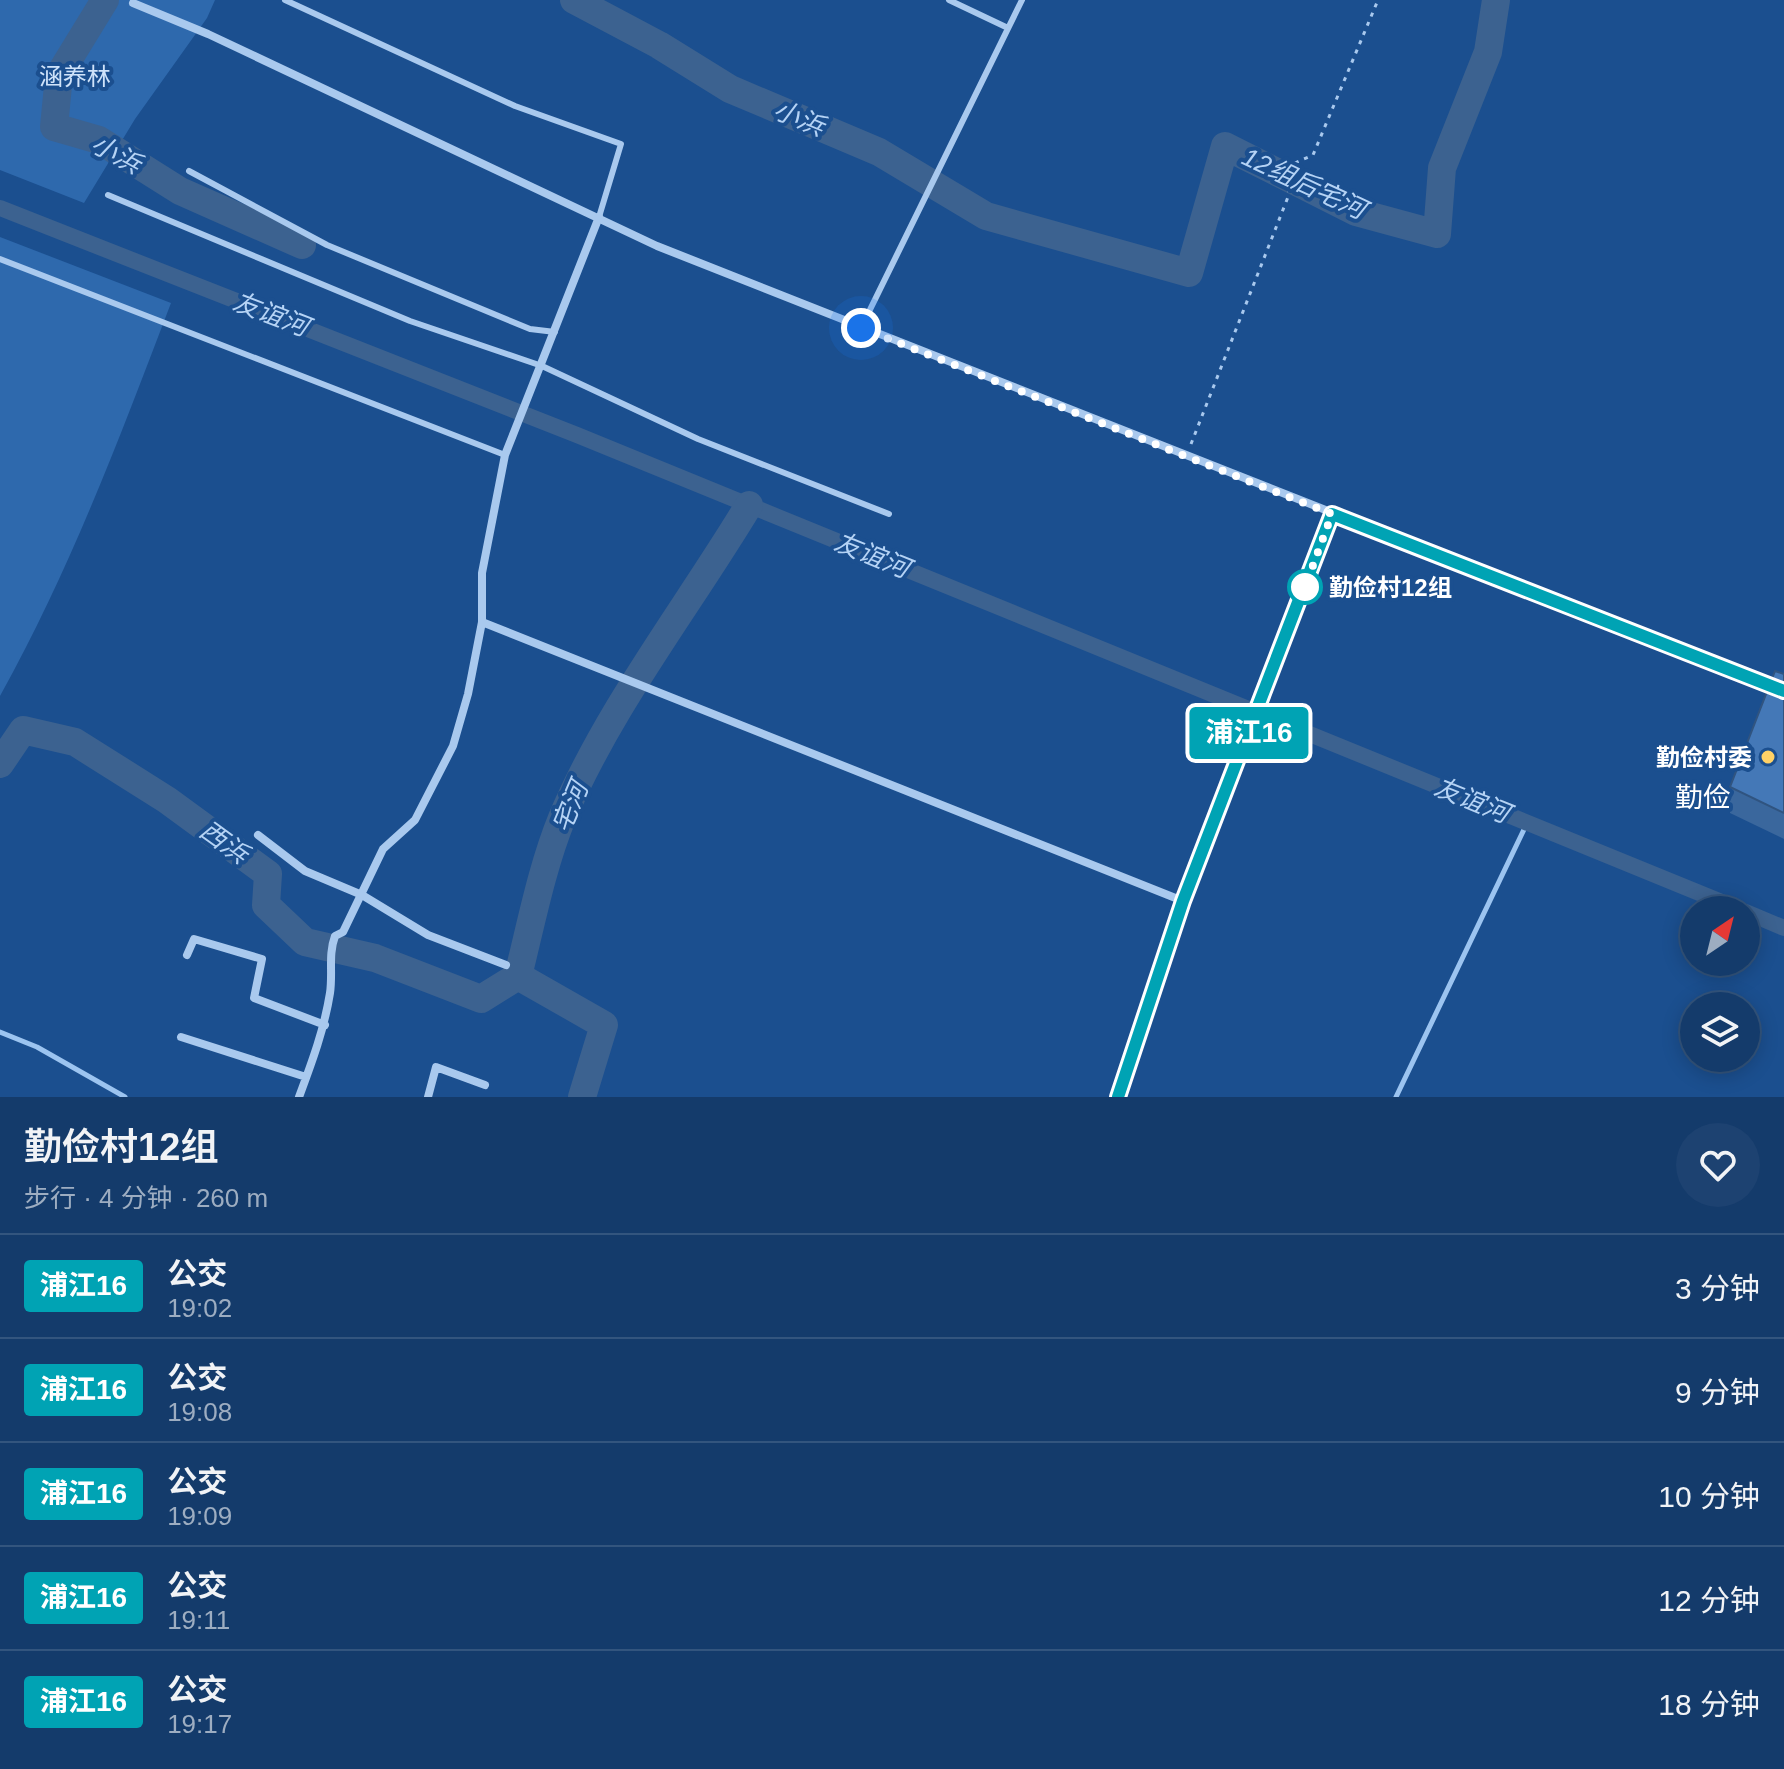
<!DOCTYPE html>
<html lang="zh">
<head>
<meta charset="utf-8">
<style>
	:root { --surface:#143b6b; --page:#1d4271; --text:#f1f3f6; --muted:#9dadc1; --line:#33557e }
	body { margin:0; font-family:Helvetica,"Noto Sans SC",sans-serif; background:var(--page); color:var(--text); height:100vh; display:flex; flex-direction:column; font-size:30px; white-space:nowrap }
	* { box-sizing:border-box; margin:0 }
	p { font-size:26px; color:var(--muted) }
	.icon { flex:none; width:44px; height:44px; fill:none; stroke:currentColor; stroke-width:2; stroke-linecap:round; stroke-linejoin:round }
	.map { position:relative; height:1097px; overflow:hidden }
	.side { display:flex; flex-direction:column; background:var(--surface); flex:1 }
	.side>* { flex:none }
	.badge { padding:0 16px; border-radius:6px; font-size:28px; line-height:52px }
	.needle { width:52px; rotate:35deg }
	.fabs { position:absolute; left:1680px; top:896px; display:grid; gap:16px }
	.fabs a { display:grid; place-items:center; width:80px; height:80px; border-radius:50%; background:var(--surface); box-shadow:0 4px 20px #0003,0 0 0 2px var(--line); font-size:40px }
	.you { position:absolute; width:40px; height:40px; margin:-20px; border:6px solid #fff; border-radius:50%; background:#1a73e8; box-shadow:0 0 0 12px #1a73e833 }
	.map>.badge { position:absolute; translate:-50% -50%; box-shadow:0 0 0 4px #fff }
	.round { display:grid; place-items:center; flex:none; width:84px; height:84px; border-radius:42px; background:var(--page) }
	.overview { display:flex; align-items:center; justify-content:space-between; height:136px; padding:0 24px }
	h1 { font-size:38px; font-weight:600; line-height:60px }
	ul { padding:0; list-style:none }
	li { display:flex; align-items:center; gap:24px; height:104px; padding:0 24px; border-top:2px solid var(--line) }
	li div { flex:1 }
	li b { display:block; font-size:30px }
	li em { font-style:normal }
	li .badge { min-width:88px; font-weight:700; text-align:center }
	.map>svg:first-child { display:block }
	.green { fill:#2e69ad }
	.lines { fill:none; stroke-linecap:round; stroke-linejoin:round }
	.stream { stroke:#9cc4f0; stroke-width:5 }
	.canal { stroke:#3c6290; stroke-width:16 }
	.river { stroke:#3c6290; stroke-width:28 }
	.path { stroke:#a9c9ee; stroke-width:3; stroke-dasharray:4 6; stroke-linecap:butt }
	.lane { stroke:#a9c9ee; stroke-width:6 }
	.street { stroke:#a9c9ee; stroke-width:8 }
	.wall { fill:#3a679d }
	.building { fill:#4478b7; stroke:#305480; stroke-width:2 }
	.line-casing { stroke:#fff; stroke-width:18 }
	.line { stroke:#00a3b4; stroke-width:12 }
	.walk { stroke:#fff; stroke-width:8; stroke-dasharray:0 14.4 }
	.stop-dot { fill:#fff; stroke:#00a3b4; stroke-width:4 }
	.poi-dot { fill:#ffd166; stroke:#1b4f8f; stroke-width:3 }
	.labels { text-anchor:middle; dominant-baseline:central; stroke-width:8; stroke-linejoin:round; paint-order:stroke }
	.park-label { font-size:24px; fill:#cfe3fa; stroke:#1b4f8f }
	.stop-label { font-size:24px; font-weight:bold; fill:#fff; stroke:#1b4f8f; text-anchor:start }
	.poi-label { font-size:24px; font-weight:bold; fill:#fff; stroke:#1b4f8f; text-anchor:end }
	.water-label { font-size:26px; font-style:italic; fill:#b5d3f5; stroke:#1b4f8f }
	.quarter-label { font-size:28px; fill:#fff; stroke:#1b4f8f }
</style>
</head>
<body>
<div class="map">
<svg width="1784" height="1097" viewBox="0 0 1784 1097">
	<rect width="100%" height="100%" fill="#1b4f8f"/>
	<path class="green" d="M0,0H215L207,18L135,119L84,203L0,170Z
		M0,237L171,303C120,437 70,570 0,696Z"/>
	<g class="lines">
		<path class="stream" d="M0,1032L37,1047L125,1097
			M1396,1097L1528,821"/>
		<path class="canal" d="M0,208L577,435L1741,910
			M1746,912L1784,928"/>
		<path class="river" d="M105,0L59,75L54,127L99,140L180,191L302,245
			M574,0L659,45L730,89L879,152L986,216L1189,273L1225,146L1356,212L1437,234L1442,168L1488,52L1496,0
			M0,764L23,730L75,742L167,800L268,874L266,905L305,942L375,958L481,999L518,976
			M582,1097L604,1025L518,976C531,924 542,867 562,818C609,707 687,608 749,505"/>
		<path class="path" d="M1191,444L1288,197L1295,163L1313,155L1378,0"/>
		<path class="lane" d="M285,0L515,106L621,144L599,217
			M949,0L1008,28
			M189,171L327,245L530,329L555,332
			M108,195L410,321L542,366L698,439L889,514
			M0,259L505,455
			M861,328L1022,0"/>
		<path class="street" d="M133,3L208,34L657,246L1784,691
			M482,622L1183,901
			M258,835L305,871L362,895L428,935L506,965
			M187,955L194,939L262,959L254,998L325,1025
			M181,1037L306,1077
			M299,1097C312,1062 324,1030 330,993C333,973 328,955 335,936L343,932L383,849L415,820L453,746L468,694L482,622V573L505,455L599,217
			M428,1097L436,1067L485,1085
			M1118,1097L1183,901L1332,514"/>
	</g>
	<path class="wall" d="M1784,674V839L1730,813V787Z"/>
	<path class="building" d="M1775,671L1784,674V813L1730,787Z"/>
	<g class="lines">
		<defs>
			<path id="line" d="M1118,1097L1183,901L1332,514L1784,691"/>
		</defs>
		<use href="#line" class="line-casing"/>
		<use href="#line" class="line"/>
		<path class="walk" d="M861,328L1332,514L1305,587"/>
	</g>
	<circle class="stop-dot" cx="1305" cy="587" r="16"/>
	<circle class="poi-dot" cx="1768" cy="757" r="8"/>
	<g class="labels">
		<g class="park-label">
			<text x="75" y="76">涵养林</text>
		</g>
		<g class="stop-label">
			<text x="1329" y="587">勤俭村12组</text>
		</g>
		<g class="poi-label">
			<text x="1752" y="757">勤俭村委</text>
		</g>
		<g class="water-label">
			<text transform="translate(799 118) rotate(23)">小浜</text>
			<text transform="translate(116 154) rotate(29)">小浜</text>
			<text transform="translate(1304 183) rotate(25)">12组后宅河</text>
			<text transform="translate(271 314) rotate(21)">友谊河</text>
			<text transform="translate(872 555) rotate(22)">友谊河</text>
			<text transform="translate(1472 800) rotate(22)">友谊河</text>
			<text transform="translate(570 807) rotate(-67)">宅河</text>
			<text transform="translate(224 842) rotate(36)">西浜</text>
		</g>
		<g class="quarter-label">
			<text x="1703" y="797">勤俭</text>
		</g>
	</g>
</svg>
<div class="fabs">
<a><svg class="needle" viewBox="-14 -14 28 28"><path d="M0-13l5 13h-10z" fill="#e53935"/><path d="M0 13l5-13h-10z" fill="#9dadc1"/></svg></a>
<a><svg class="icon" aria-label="layers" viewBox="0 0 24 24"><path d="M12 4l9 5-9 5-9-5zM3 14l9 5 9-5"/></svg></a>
</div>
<div class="you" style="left:861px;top:328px"></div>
<b class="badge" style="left:1249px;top:733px;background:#00a3b4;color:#fff">浦江16</b>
</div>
<section class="side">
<div class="overview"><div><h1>勤俭村12组</h1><p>步行 · 4 分钟 · 260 m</p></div><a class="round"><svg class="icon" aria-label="heart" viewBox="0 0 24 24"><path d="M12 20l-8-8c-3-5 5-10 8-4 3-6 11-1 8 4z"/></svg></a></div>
<ul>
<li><span class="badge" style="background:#00a3b4;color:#fff">浦江16</span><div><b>公交</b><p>19:02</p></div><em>3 分钟</em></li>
<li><span class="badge" style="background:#00a3b4;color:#fff">浦江16</span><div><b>公交</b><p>19:08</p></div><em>9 分钟</em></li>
<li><span class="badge" style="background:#00a3b4;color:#fff">浦江16</span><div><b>公交</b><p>19:09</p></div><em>10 分钟</em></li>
<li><span class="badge" style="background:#00a3b4;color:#fff">浦江16</span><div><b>公交</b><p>19:11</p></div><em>12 分钟</em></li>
<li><span class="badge" style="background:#00a3b4;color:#fff">浦江16</span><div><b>公交</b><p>19:17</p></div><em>18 分钟</em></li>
</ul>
</section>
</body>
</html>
